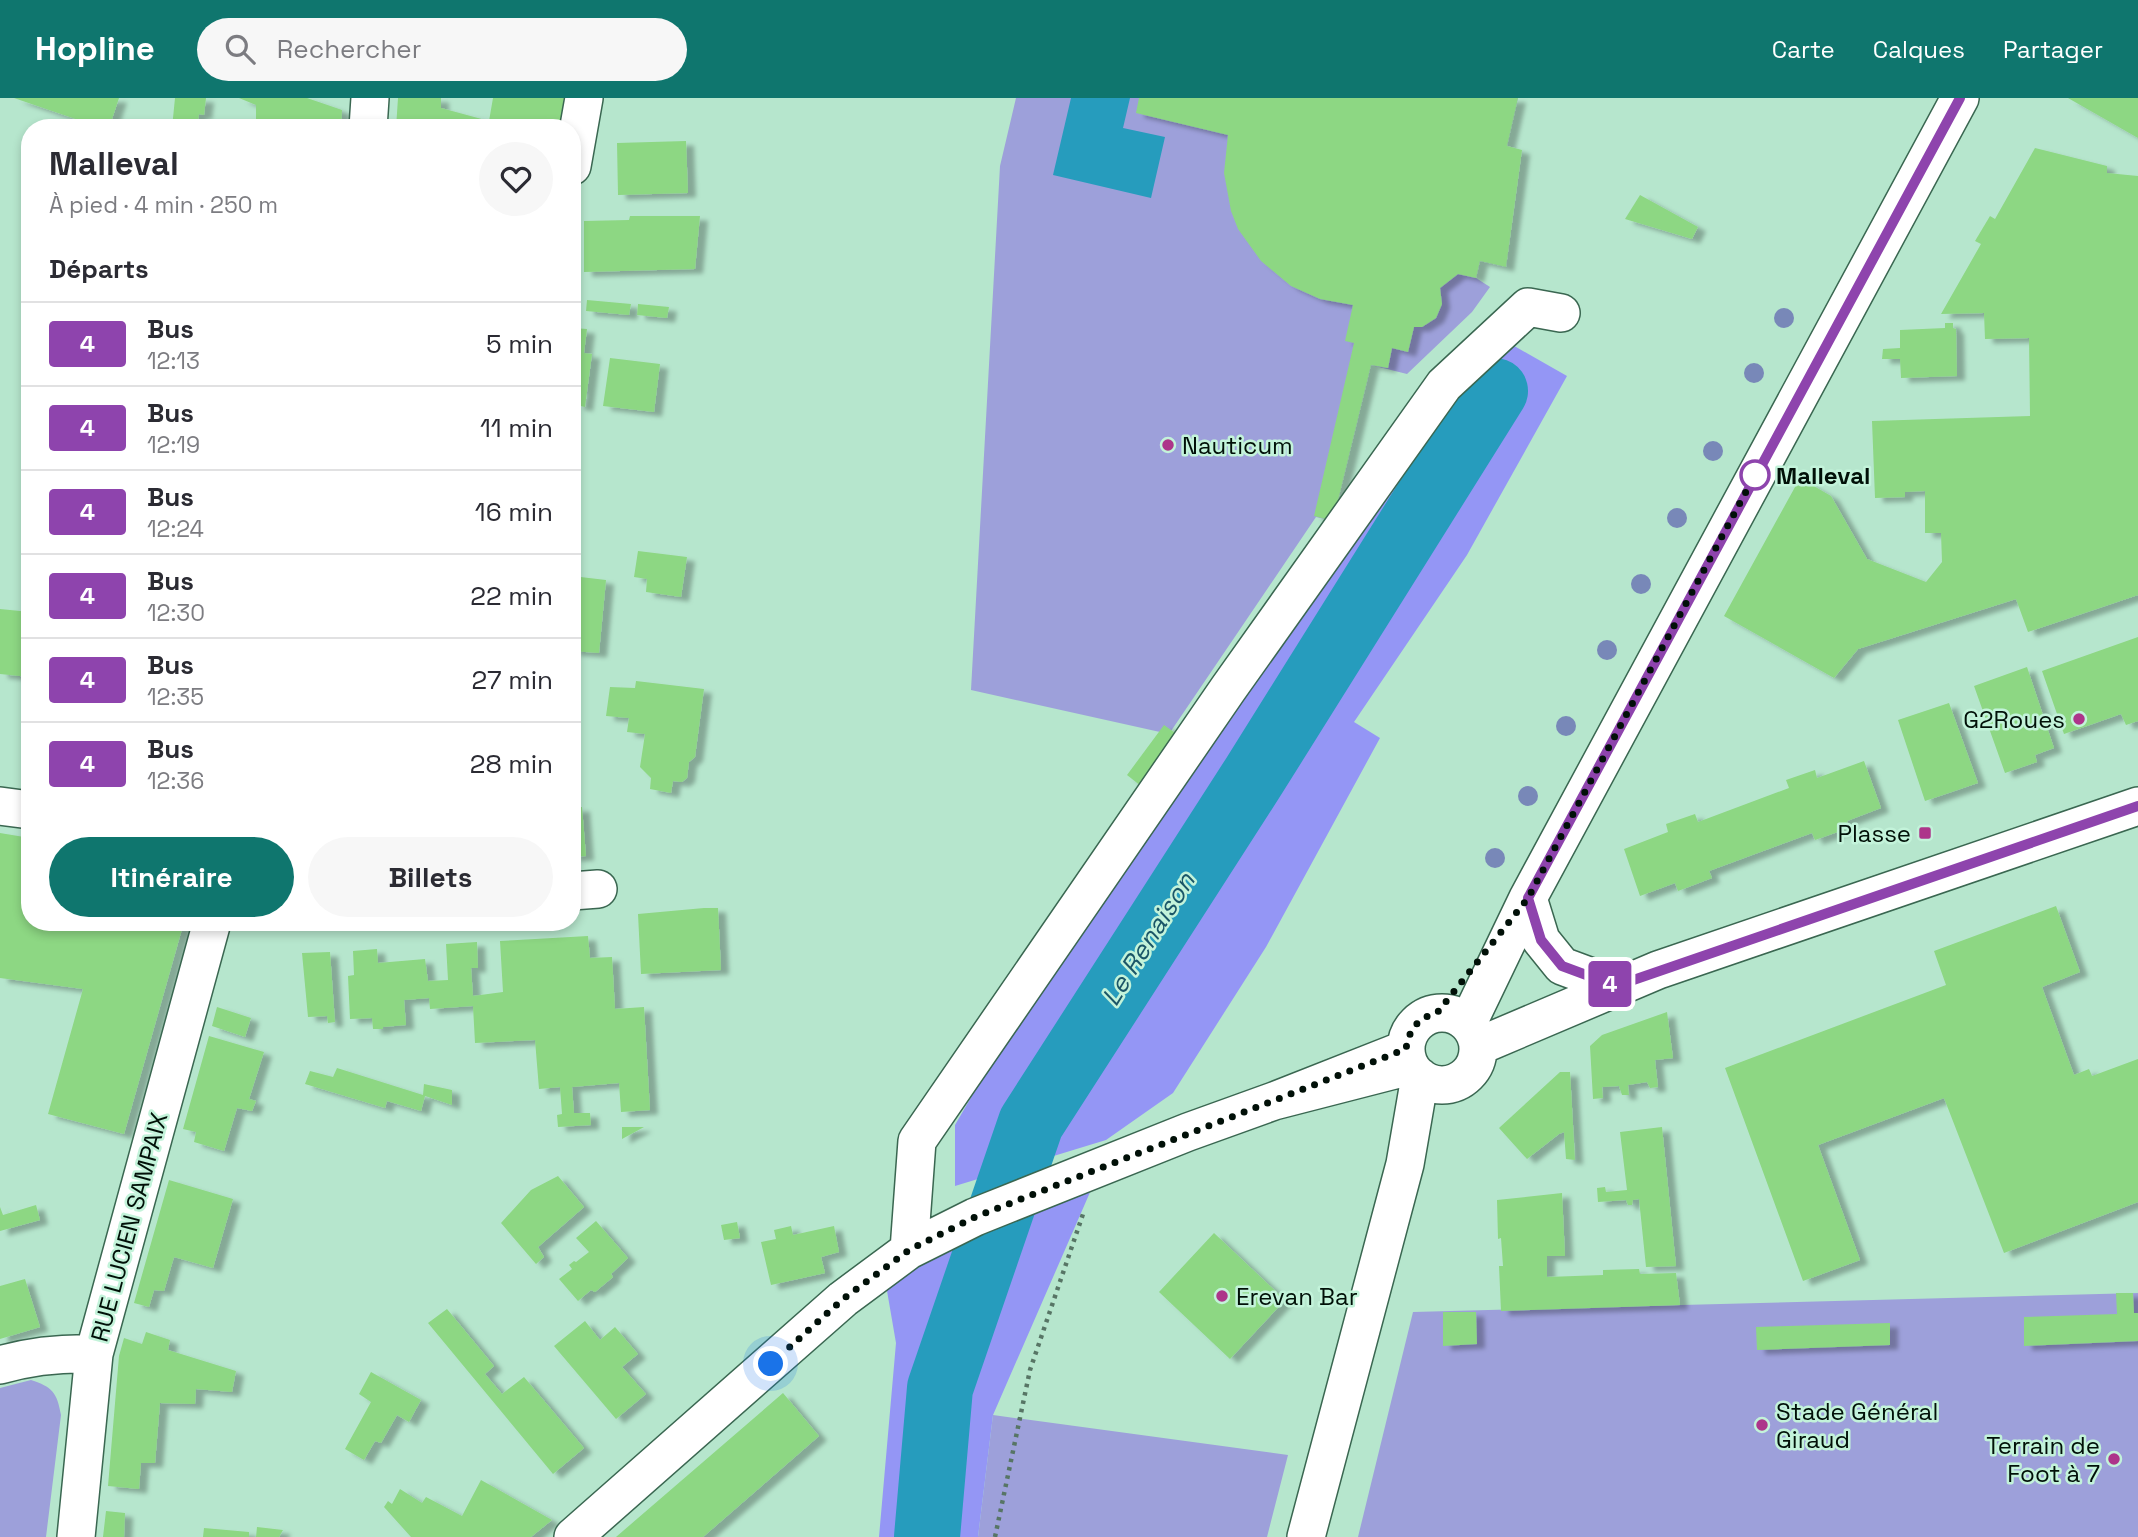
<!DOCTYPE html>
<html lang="fr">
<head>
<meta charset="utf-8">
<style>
	:root { --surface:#fff; --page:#f7f7f7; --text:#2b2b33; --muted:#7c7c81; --line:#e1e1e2; --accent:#0f766e }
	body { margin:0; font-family:"Space Grotesk",sans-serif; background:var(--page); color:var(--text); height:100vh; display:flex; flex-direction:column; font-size:26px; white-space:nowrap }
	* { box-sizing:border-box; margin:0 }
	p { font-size:23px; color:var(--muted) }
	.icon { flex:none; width:38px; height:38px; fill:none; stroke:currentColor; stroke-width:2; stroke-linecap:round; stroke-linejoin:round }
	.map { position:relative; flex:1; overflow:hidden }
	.sheet { position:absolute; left:21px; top:21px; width:560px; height:812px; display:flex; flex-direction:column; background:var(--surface); border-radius:28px; box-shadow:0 4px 10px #0003 }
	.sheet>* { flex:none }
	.badge { padding:0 14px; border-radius:5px; font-size:24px; line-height:46px }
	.you { position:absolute; width:35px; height:35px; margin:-18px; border:5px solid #fff; border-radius:50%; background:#1a73e8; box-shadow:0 0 0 10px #1a73e833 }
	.map>.badge { position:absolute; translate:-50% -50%; box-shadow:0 0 0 4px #fff }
	h2 { padding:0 28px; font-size:26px; line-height:63px }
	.round { display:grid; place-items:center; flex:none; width:74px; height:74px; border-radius:37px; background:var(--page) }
	.summary { display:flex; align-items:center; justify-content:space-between; height:119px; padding:0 28px }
	h1 { font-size:33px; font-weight:700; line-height:52px }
	.cta { display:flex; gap:14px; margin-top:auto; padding:14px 28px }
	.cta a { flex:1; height:80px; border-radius:42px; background:var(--accent); color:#fff; font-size:28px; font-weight:700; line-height:80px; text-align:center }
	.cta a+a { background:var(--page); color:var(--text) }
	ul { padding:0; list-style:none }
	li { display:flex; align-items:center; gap:21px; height:84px; padding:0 28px; border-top:2px solid var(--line) }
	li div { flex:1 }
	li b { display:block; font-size:26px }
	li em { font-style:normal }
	li .badge { min-width:77px; font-weight:700; text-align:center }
	header { display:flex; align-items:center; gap:42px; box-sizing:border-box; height:98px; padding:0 35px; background:var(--accent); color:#fff }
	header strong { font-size:33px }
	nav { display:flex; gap:38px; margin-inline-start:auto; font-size:24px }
	.search { width:490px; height:63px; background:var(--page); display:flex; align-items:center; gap:18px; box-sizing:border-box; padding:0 24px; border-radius:38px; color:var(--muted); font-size:26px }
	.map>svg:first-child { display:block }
	.green { fill:#9da0da }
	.forest { fill:#9496f5 }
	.water { fill:#269cbd }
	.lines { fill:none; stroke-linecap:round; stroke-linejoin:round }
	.river { stroke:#269cbd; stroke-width:66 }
	.building { fill:#8dd783; filter:url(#shadow) }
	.minor-casing { stroke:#3a6751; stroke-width:40 }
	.path { stroke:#577565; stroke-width:4.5; stroke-dasharray:3.5 5; stroke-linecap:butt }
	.minor { stroke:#fff; stroke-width:37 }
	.tree { fill:#7888b8 }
	.line-casing { stroke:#fff; stroke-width:16 }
	.line { stroke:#8e44ad; stroke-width:10 }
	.walk { stroke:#011008; stroke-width:7; stroke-dasharray:0 12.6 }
	.poi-dot { fill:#ad358a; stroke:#c3f3da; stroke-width:2.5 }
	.stop-dot { fill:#fff; stroke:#8e44ad; stroke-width:3.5 }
	.labels { text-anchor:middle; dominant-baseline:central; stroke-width:5; stroke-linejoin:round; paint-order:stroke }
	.poi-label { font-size:24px; fill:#011008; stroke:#c3f3da; text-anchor:start }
	.stop-label { font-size:24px; font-weight:bold; fill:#011008; stroke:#c3f3da; text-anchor:start }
	.street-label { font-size:24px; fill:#011008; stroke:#c3f3da }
	.water-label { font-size:26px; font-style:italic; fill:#1a5668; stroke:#c3f3da }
</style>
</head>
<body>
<header>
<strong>Hopline</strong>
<div class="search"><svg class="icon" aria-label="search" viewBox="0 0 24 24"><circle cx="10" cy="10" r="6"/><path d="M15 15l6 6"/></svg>Rechercher</div>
<nav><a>Carte</a><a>Calques</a><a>Partager</a></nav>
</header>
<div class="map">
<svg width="2138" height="1439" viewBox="0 0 2138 1439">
	<defs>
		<filter id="shadow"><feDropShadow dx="8" dy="4.5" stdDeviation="2" flood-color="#0004"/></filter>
	</defs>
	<rect width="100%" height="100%" fill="#b6e6cd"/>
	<path class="green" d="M1016,0H1518L1507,48L1516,86L1506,169L1480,163L1476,180L1490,189L1472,214L1407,276L1371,267L1333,423L1316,419L1169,636L971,592L1000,68Z
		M2138,1195V1439H1358L1413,1214Z
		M31,1282C52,1289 57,1294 61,1317L46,1439H0V1290Z
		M993,1317L1288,1357L1267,1439H978Z"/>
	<path class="forest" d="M1509,245L1567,278L1467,457L1354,624L1380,640L1266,849L1173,995L1106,1042L955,1088V1027L1002,946L1389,382Z
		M1091,1092L993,1317L978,1439H879L896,1245L886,1187L967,1134Z"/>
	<path class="water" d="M1071,0H1130L1123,30L1165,39L1151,100L1053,77Z"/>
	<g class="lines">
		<path class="river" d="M927,1439L940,1290L1031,1025L1254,678L1495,293"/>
	</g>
	<path class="building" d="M14,0H119L109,30H102Z
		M175,0H206L204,17L199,16L197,30H172Z
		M239,0H307L342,12L341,30H256V7Z
		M398,0H441V10L489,23L493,0H564L559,30H396Z
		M1139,0H1518L1507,48L1522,52L1506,169L1480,163L1476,180L1458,176L1440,190L1442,206L1436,220L1422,229H1414L1408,254L1392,250L1388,270L1371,267L1333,423L1314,418L1354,245L1345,243L1353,207L1320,201L1291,188L1261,163L1238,131L1231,113L1224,75L1228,37L1136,15Z
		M2068,0H2138V40Z
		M686,43L688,95L618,97L617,45Z
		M2035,50L2107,68V75L2138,78V497L2028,534L2016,501L1858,551L1834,580L1724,518L1800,380L1831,398L1867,461L1926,484L1942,464L1941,435H1925V393L1905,394V399L1875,400L1872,323L2030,318L2029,240L1985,241L1984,215L1941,216L1981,146L1975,143L1990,118L1995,121Z
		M1640,97L1698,129L1692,141L1625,121Z
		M630,118H700L695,171L584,174V123L629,122Z
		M587,202L631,206L629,217L586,213Z
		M638,206L669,209L667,220L637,217Z
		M1945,225H1953V230L1956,231L1957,278L1901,280L1900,261H1882L1883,251L1900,250V232L1945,230Z
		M572,230L587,231L584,255L592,256L585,309L576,307L579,291L572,290Z
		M610,260L660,266L654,314L603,308Z
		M638,453L687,459L681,499L646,494L647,481L634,479Z
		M572,478L606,482L599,555L572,553Z
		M0,511L30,514V579L0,576Z
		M2138,539V623L2126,627L2121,616L2064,636L2042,573Z
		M2027,569L2054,650L2035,657L2037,664L2005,675L1974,588Z
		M636,583L704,591L695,659L689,664L687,680L682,684L673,683L671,695L650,691L651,680L640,669L645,636L627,634L629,620L606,618L610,589L635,590Z
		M1949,605L1978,685L1925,703L1898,622Z
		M1164,627L1178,637L1141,688L1127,677Z
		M1864,663L1881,710L1847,723L1849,730L1815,742L1812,735L1709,773L1712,780L1678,793L1675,785L1640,798L1624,751L1668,734L1666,726L1695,716L1698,724L1789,690L1786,682L1815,672L1817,680Z
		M582,709L586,758L572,759V710Z
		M0,735L30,740V824H184L124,1036L48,1016L83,891L0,880Z
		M2056,808L2080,874L2042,889L2074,977L2089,971L2092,978L2138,961V1104L2004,1155L1944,1000L1818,1047L1860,1162L1803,1183L1725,970L1946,887L1934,853Z
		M704,810H718L721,872L641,876L638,816Z
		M588,838L590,860L612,859L615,911L644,909L650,1012L621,1014L619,985L572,989L574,1015H590L591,1027L558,1029L557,1017L562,1016L560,989L539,991L535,942L475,945L473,908L430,911L429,900L404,902L406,927L383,929V931H373L372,920L350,921L348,878L354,877L353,853L377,851L378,865L425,861L428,883L448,882L446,846L477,844L478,870H471L473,898L503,894L500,843Z
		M330,854L335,924L328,925L327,918L308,919L302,855Z
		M217,909L251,920L245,939L212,928Z
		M1667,914L1673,960L1655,962L1658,989L1650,990L1647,984L1628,987L1629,997H1622L1619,988L1602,989L1603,1000L1593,1001L1590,948L1602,937Z
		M209,938L264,954L249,1001L256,1003L252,1013L237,1010L224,1053L194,1044L196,1034L183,1031Z
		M337,970L423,997L424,986L452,992V1007L425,998L421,1013L387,1003L385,1010L305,986L310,973L333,979Z
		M1560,974H1570L1575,1062L1566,1061L1564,1034L1559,1036L1527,1061L1499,1030Z
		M622,1029H644L622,1041Z
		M1662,1029L1676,1168L1646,1169L1639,1101L1633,1102L1632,1107H1628L1626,1102L1598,1104L1597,1090L1605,1089L1606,1094L1627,1092L1620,1034Z
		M558,1078L584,1109L538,1149L544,1159L536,1166L501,1125L531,1092Z
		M169,1082L233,1101L213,1170L174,1159L164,1193L154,1192L149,1209L134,1205Z
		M1562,1095L1565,1158H1547V1179L1603,1177V1172L1639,1171L1640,1176L1676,1175L1680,1207L1501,1213L1499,1168H1503L1501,1140L1498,1141L1497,1102Z
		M36,1107L40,1122L0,1133V1109L3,1117Z
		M596,1123L628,1160L611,1176L613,1179L595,1194L591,1192L578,1203L559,1181L572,1171L569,1167L574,1163L576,1164L589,1154L576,1140Z
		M737,1124L740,1140L724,1142L721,1127Z
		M791,1128L793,1137L834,1128L839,1154L821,1159L825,1175L771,1187L761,1144L776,1141L774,1132Z
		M1214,1135L1285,1202L1230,1261L1159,1194Z
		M25,1181L40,1229L0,1241V1188Z
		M2116,1195H2133L2134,1215H2138V1243L2024,1248V1219L2117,1216Z
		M447,1211L494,1268L485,1276L502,1296L524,1279L584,1350L553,1376L428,1225Z
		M1443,1214H1476L1477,1246L1443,1248Z
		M585,1223L600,1242L615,1229L638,1256L622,1269L646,1296L616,1321L554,1248Z
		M1890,1225V1247L1757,1252L1756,1229Z
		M146,1234L170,1242L168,1252L236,1273L232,1294L196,1291L195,1306L160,1305L155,1365H141L139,1391L108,1388L119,1258L124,1240L142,1246Z
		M371,1274L421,1302L409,1324L397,1317L381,1345L375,1343L364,1362L345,1351L371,1304L359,1296Z
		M783,1295L819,1338L703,1439H616Z
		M481,1382L552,1422L531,1439H411L384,1409L388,1403L392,1406L400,1391L422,1405L426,1399L462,1418Z
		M106,1413L125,1415L124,1439H103Z
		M257,1429L283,1432L279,1439H256Z
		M204,1430L249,1434V1439H203Z"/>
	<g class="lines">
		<defs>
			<path id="minor" d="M368,30L370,0
				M572,68L584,0
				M0,708L30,712
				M572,793L598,791
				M1528,800L1541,842L1562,868L1616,888
				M1406 951a36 36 0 1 1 72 0a36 36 0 1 1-72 0Z
				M1468,925L1528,800L1960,0
				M1479,948L1658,872L2138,708
				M1406,951L1274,1003L1410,968
				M909,1152L917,1043L1228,591L1444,287L1528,209L1561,215
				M0,1267C32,1258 60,1255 94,1256
				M76,1439L94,1256L212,824
				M573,1439L843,1201L909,1152L975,1119L1188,1034L1274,1003
				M1306,1439L1405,1066L1420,979"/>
		</defs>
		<use href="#minor" class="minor-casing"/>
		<path class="path" d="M995,1439L1030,1272L1083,1116"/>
		<use href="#minor" class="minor"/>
	</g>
	<g class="tree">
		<circle cx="1784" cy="220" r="10"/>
		<circle cx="1754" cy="275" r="10"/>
		<circle cx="1713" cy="353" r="10"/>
		<circle cx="1677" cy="420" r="10"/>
		<circle cx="1641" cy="486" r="10"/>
		<circle cx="1607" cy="552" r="10"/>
		<circle cx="1566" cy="628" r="10"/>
		<circle cx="1528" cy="698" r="10"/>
		<circle cx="1495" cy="760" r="10"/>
	</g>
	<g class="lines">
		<defs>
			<path id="line" d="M1960,0L1528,800L1541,842L1562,868L1616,888L2138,708"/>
		</defs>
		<use href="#line" class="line-casing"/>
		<use href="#line" class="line"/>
		<path class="walk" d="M771,1266L843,1201L909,1152L975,1119L1406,951C1409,931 1418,920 1437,915L1528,800L1756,375L1755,377"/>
	</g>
	<g class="poi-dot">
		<circle cx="1168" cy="347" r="7"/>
		<circle cx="2079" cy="621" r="7"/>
		<rect x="1918" y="728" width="14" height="14" rx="3.5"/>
		<circle cx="1222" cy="1198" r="7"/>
		<circle cx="1762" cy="1327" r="7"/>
		<circle cx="2114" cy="1361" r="7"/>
	</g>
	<circle class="stop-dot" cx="1755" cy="377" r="14"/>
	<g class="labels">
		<g class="poi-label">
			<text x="1182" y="347">Nauticum</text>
			<text x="2065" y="621" text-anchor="end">G2Roues</text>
			<text x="1911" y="735" text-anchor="end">Plasse</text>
			<text x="1236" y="1198">Erevan Bar</text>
			<text x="1776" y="1313">Stade Général<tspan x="1776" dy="28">Giraud</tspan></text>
			<text x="2100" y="1347" text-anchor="end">Terrain de<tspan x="2100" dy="28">Foot à 7</tspan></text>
		</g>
		<g class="stop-label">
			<text x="1776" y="377">Malleval</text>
		</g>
		<g class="street-label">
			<text transform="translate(129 1129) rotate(-75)">RUE LUCIEN SAMPAIX</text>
		</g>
		<g class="water-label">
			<text transform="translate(1148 841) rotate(-58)">Le Renaison</text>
		</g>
	</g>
</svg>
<div class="you" style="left:771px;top:1266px"></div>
<b class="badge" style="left:1610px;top:886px;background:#8e44ad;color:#fff">4</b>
<section class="sheet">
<div class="summary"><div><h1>Malleval</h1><p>À pied · 4 min · 250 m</p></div><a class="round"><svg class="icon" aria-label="heart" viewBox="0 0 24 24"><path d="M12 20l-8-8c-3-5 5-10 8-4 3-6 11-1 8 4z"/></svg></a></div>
<h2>Départs</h2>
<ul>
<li><span class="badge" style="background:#8e44ad;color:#fff">4</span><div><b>Bus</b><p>12:13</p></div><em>5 min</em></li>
<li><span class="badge" style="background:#8e44ad;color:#fff">4</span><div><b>Bus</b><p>12:19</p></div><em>11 min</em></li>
<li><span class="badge" style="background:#8e44ad;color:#fff">4</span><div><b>Bus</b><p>12:24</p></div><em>16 min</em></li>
<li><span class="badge" style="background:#8e44ad;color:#fff">4</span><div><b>Bus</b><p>12:30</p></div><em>22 min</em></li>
<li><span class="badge" style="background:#8e44ad;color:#fff">4</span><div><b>Bus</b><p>12:35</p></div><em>27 min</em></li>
<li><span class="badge" style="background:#8e44ad;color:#fff">4</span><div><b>Bus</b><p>12:36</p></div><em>28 min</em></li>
</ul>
<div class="cta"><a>Itinéraire</a><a>Billets</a></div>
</section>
</div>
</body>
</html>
